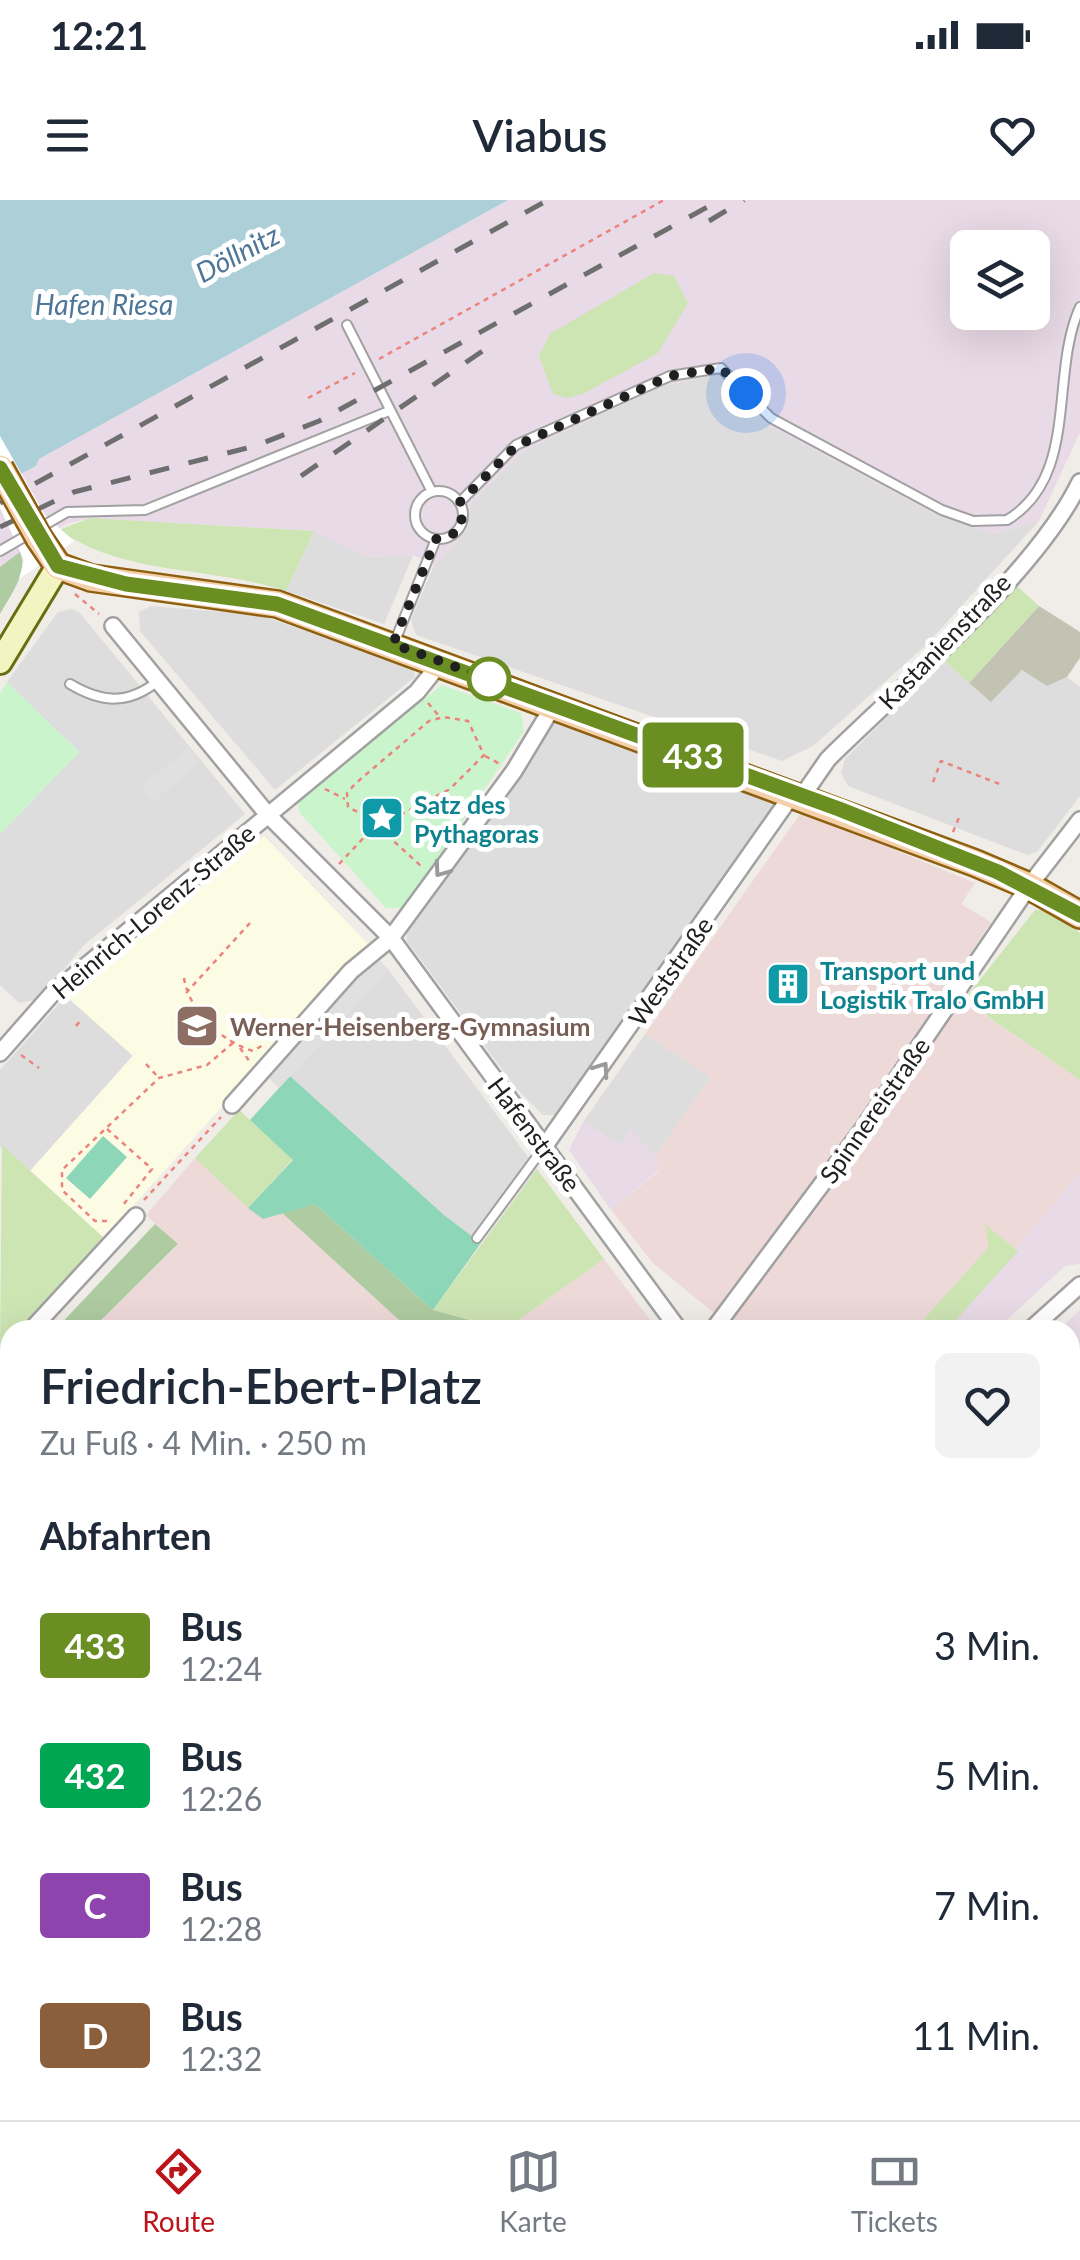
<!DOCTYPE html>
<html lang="de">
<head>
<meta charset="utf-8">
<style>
	:root { --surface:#fff; --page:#f2f2f3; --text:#1f2937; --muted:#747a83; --line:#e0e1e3; --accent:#bb151b }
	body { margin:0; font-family:Lato,sans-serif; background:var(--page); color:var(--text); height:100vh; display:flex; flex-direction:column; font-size:38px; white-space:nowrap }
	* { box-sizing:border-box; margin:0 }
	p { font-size:32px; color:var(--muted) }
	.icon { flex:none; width:55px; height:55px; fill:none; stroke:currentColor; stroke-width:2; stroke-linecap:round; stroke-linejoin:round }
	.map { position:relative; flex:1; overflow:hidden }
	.drawer { position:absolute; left:0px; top:1120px; width:1080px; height:800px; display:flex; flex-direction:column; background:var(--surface); border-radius:30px 30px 0 0; box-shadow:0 10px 40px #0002 }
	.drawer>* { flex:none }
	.badge { padding:0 20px; border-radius:8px; font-size:35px; line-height:65px }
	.controls { position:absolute; left:950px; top:30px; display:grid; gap:20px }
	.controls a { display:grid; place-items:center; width:100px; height:100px; border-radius:15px; background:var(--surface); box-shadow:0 10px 40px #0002; font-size:50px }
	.you { position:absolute; width:50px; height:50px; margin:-25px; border:8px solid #fff; border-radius:50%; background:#1a73e8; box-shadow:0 0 0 15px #1a73e833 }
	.map>.badge { position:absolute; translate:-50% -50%; box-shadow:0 0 0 5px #fff }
	h2 { padding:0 40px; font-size:38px; line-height:90px }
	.round { display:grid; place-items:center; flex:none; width:105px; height:105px; border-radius:15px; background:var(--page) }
	.head { display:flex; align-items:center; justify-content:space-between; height:170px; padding:0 40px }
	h1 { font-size:48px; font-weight:600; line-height:75px }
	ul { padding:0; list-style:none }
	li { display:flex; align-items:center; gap:30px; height:130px; padding:0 40px }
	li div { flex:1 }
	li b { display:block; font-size:38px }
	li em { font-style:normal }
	li .badge { min-width:110px; font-weight:700; text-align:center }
	.status { display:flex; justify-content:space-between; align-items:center; height:70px; padding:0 50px; background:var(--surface); direction:ltr }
	.status svg { height:28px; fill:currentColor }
	header { display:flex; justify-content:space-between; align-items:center; height:130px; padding:0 40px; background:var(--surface); font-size:45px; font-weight:600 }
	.tabs { display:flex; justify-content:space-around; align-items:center; height:140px; border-top:2px solid var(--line); background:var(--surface); font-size:28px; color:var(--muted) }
	.tabs a { display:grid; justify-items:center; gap:5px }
	.tabs .active { color:var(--accent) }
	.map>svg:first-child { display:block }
	.residential { fill:#dedddd }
	.commercial { fill:#eed9d9 }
	.industrial { fill:#e8dae6; fill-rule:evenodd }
	.education { fill:#fcfbe4 }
	.construction { fill:#c3c3b4 }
	.grass { fill:#cde4b3 }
	.forest { fill:#aecba1 }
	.park { fill:#caf4cc }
	.pitch { fill:#8ed6b8 }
	.parking { fill:#e0e0e0 }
	.water { fill:#add0d8 }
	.pier { fill:#fff }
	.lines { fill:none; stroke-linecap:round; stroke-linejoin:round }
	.lane-casing { stroke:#a1a1a1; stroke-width:12 }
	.street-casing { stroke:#a1a1a1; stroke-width:20 }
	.secondary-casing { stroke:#676e10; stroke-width:28 }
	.primary-casing { stroke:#8d5f0f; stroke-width:30 }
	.path { stroke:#ec837c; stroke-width:2.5; stroke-dasharray:5 5; stroke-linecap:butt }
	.lane { stroke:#fff; stroke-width:8 }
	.street { stroke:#fff; stroke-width:15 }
	.secondary { stroke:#f3f4c2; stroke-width:22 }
	.primary { stroke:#f3d0a9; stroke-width:25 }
	.rail { stroke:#6e6e6e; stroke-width:5; stroke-dasharray:20 20; stroke-linecap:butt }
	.primary-bridge-casing { stroke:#8d5f0f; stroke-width:30; stroke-linecap:butt }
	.primary-bridge { stroke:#f3d0a9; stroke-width:25 }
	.oneway { stroke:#9b9b9b }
	.line-casing { stroke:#fff; stroke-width:22 }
	.line { stroke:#6b8e23; stroke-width:15 }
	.walk { stroke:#202020; stroke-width:10; stroke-dasharray:0 18 }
	.stop-dot { fill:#fff; stroke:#6b8e23; stroke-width:5 }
	.labels { text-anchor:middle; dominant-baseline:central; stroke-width:10; stroke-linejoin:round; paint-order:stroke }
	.street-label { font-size:25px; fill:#202020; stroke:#fff }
	.culture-label { font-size:25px; font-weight:bold; fill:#0d838f; stroke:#fff; text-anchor:start }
	.education-label { font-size:25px; font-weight:bold; fill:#785e54; stroke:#fff; text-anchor:start }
	.water-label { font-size:28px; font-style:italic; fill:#4e7698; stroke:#fff }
</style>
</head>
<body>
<div class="status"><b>12:21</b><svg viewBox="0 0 49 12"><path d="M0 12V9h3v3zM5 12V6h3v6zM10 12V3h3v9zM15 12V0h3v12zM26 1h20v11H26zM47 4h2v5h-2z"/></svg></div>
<header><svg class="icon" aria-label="menu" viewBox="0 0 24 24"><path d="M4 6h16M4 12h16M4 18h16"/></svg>Viabus<svg class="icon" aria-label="heart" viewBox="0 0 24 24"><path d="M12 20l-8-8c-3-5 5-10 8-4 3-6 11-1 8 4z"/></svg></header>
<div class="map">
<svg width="1080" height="1920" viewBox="0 0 1080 1920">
	<rect width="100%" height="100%" fill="#f0ede8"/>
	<path class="residential" d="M713,175L722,178L765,224L993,334L1039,321L926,445L813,546L782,561L416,435L411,420L434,365L466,331L471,303L523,251L662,186Z
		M314,331L368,357L413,355L384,424L286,391Z
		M151,406L258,415L405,464L413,468L415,477L275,590L140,431L139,412Z
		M72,409L80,413L245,614L83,746L40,799L19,803L0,785V634L79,552L7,482L58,412Z
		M944,460L991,502L1022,470L1047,485L1067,477L1080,487V596L1037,652L1027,655L848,586L841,573L845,559Z
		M561,517L762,592L777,604L555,915H543L515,887L407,741V730L551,521Z
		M388,769L537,969L481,1043L444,1015L290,876Z
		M66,796L133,855L30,971L0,947V870Z
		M645,834L711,877L656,956L630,931L620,945L583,922Z"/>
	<path class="commercial" d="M800,614L810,615L975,683L961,704L991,722L947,789L1080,880V973L1018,1051L986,1025L990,1047L914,1130H747L714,1113L653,1063L611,1010L659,971L656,956L711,877L645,834Z
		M195,958L263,1019L280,1011L410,1130H91L178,1045L146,1015Z
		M604,1059L658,1130L506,1129Z
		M10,1215V1390L0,1385V1224Z"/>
	<path class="industrial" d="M508,0H1080V232L1039,321L993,334L931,313L765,224L722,178L713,175L662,186L523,251L471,303L466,331L434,365L413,355L368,357L314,331L90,318L66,324L0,367V285L36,266L39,259ZM968,48H1032V112H968Z
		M583,922L620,945L630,930L656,956L659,970L611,1010L569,950Z
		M1080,973V1064L1065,1066L996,1130H947Z
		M1080,1110V1920H0V1443L9,1438L10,1910H1070V1130H1059Z"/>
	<path class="education" d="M264,636L368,744L104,1038L30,971L133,856L66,796Z"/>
	<path class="construction" d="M1039,406L1080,432V458L1067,477L1047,486L1022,470L991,502L969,483Z"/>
	<path class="grass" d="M654,73L674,76L688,103L658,153L583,194L567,198L553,194L539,156L550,134Z
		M90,318L314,331L286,391C212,366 124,376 59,330Z
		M1017,386L1039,406L969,483L944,460Z
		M1035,710H1048L1080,733V880L964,800Z
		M239,910L293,959L248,1008L195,958Z
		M2,945L104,1038L22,1130H10V1143L0,1153Z
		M537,969L604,1059L506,1129L433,1110Z
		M985,1024L1018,1051L947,1130H914L989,1047Z"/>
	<path class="forest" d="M20,352C29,372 10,396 0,414V367Z
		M315,1004L433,1110L507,1130H410L280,1011Z
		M155,1024L178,1044L91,1130H55Z"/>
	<path class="park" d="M7,482L79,552L0,634V494Z
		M442,485L521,513L524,531L404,708H386L299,612L298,600Z"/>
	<path class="pitch" d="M290,876L444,1015L481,1043L433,1110L315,1004L263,1019L248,1008L293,960L250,920Z
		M103,936L127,957L90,999L66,978Z"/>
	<path class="parking" d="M188,547L200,561L153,602L141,588Z
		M373,753L388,769L279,888L262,872Z"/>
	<path class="water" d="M0,0H508L39,259L36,266L0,285Z"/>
	<path class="pier" d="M0,236L45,315L74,341L19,379L24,360L0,308Z"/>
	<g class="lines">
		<defs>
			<path id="lane" d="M347,125L432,292
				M415 315a24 24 0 1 1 48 0a24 24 0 1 1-48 0Z
				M460,302L516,245L670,176L721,168L771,218L942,310L973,321L1007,320C1080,276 1049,175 1080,107
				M0,351L67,312L145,310L389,211
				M395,441L436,339
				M70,484C102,503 128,505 158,481
				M477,1038L544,947
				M1070,1201L1080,1199
				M0,1322L10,1323
				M0,1352L10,1351
				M0,1632L10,1624
				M530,1910L535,1920
				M827,1910L836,1920
				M945,1910L955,1920
				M253,1920L265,1910
				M791,1920L803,1910
				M850,1920L860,1910"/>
			<path id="street" d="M113,426L268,615L391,738L679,1130
				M803,595L828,559C902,486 1037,372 1080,282
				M0,853L52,794L417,492L441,462
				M232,905L351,771L391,738L514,571L555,503
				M544,947L794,592
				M31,1130L136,1016
				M713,1130L863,929L1029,686L1080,620
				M1030,1130L1080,1085
				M0,1162L10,1152
				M0,1408L10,1411"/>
			<path id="secondary" d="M0,462L58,366"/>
			<path id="primary" d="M39,338L58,366L91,378L277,404L975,663L1029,686L1080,715"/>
		</defs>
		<use href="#lane" class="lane-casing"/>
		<use href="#street" class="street-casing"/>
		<use href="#secondary" class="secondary-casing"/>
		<use href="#primary" class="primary-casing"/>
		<path class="path" d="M379,159L664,0
			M308,198L355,173
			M75,394L99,414
			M428,503L439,516
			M485,556L500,564
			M933,582L941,561L1002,585
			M325,589L345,599
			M366 618a16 16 0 1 1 32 0a16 16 0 1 1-32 0Z
			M366,616L348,607L347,593L356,583L429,521L444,517L468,521L484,555L450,589L398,616
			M953,632L960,615
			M387,635L421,666
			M339,664L371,630
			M184,778C189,811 222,842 253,851L263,845
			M186,793L250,723
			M76,826L81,820
			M240,848L250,862
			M21,855L39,868
			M146,864L158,877
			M107,929L152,969L123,1005
			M144,1000L221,917
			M107,1021H95L62,990V970L159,878L207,865L234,842
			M548,1910L554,1920"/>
		<use href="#lane" class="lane"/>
		<use href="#street" class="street"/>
		<use href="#secondary" class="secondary"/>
		<use href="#primary" class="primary"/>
		<path class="rail" d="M709,21L744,0
			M301,276L497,141
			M0,303L548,0
			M0,327L74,292L255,246L319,221L720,0
			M1070,1184L1080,1174
			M0,1481L10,1477"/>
		<defs>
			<path id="primary-bridge" d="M0,268L39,338"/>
		</defs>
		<use href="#primary-bridge" class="primary-bridge-casing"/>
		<use href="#primary-bridge" class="primary-bridge"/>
	</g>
	<defs><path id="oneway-chevron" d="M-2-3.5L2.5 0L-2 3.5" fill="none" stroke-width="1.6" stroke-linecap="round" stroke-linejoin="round" transform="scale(2.5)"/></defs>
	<g class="oneway">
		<use href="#oneway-chevron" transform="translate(441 670) rotate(126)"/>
		<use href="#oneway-chevron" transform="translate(602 869) rotate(-55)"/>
	</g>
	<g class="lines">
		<defs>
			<path id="line" d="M0,268L58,366L126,384L277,404L839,609L998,672L1080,715"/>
		</defs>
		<use href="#line" class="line-casing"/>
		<use href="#line" class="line"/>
		<path class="walk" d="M489,479L393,444L436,339L451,336L462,325L460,302L516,246L670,176L721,168L746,193"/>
	</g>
	<defs>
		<symbol id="sight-square" viewBox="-11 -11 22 22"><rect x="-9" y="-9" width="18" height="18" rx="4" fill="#0f9aa8" stroke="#fff"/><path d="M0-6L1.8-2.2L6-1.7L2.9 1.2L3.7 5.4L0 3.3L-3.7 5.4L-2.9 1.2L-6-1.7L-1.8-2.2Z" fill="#fff"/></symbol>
		<symbol id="building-square" viewBox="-11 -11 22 22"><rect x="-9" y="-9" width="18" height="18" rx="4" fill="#0f9aa8" stroke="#fff"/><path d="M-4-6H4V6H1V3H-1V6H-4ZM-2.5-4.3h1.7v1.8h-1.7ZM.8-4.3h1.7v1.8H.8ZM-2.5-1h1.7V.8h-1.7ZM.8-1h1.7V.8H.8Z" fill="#fff"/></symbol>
		<symbol id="school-square" viewBox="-11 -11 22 22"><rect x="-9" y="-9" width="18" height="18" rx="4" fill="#8d6e63" stroke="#fff"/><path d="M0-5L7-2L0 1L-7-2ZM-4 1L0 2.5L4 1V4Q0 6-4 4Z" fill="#fff"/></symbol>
	</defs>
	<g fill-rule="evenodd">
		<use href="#sight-square" x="357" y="593" width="50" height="50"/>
		<use href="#building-square" x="763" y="759" width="50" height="50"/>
		<use href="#school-square" x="172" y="801" width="50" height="50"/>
	</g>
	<circle class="stop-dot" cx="489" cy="479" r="20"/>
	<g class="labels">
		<g class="street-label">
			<text transform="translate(944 441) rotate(-46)">Kastanienstraße</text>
			<text transform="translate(153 711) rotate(-40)">Heinrich-Lorenz-Straße</text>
			<text transform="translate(670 771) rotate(-55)">Weststraße</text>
			<text transform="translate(874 910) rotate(-55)">Spinnereistraße</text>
			<text transform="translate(535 934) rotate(53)">Hafenstraße</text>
		</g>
		<g class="culture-label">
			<text x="414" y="604">Satz des<tspan x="414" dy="29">Pythagoras</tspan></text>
			<text x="820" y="770">Transport und<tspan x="820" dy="29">Logistik Tralo GmbH</tspan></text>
		</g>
		<g class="education-label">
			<text x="230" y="826">Werner-Heisenberg-Gymnasium</text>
		</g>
		<g class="water-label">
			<text transform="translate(237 53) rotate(-28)">Döllnitz</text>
			<text x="104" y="104">Hafen Riesa</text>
		</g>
	</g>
</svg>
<div class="controls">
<a><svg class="icon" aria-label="layers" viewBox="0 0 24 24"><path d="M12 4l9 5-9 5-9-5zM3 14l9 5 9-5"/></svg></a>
</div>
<div class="you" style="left:746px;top:193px"></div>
<b class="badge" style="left:693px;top:555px;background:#6b8e23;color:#fff">433</b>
<section class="drawer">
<div class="head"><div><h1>Friedrich-Ebert-Platz</h1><p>Zu Fuß · 4 Min. · 250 m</p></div><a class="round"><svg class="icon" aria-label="heart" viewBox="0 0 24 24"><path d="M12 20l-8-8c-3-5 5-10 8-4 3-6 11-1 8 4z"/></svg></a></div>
<h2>Abfahrten</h2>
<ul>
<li><span class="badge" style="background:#6b8e23;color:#fff">433</span><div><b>Bus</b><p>12:24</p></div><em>3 Min.</em></li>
<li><span class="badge" style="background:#00a651;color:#fff">432</span><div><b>Bus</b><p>12:26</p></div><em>5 Min.</em></li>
<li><span class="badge" style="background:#8e44ad;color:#fff">C</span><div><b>Bus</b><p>12:28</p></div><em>7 Min.</em></li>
<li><span class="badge" style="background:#8b5e3c;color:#fff">D</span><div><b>Bus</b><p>12:32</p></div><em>11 Min.</em></li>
</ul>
</section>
</div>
<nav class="tabs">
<a class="active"><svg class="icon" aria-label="directions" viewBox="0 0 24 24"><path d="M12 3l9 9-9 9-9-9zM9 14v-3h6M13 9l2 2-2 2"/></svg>Route</a>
<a><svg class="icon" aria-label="map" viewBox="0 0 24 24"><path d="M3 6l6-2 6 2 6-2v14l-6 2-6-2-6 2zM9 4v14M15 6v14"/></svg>Karte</a>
<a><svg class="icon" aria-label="tickets" viewBox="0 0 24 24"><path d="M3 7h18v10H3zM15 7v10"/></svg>Tickets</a>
</nav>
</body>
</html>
